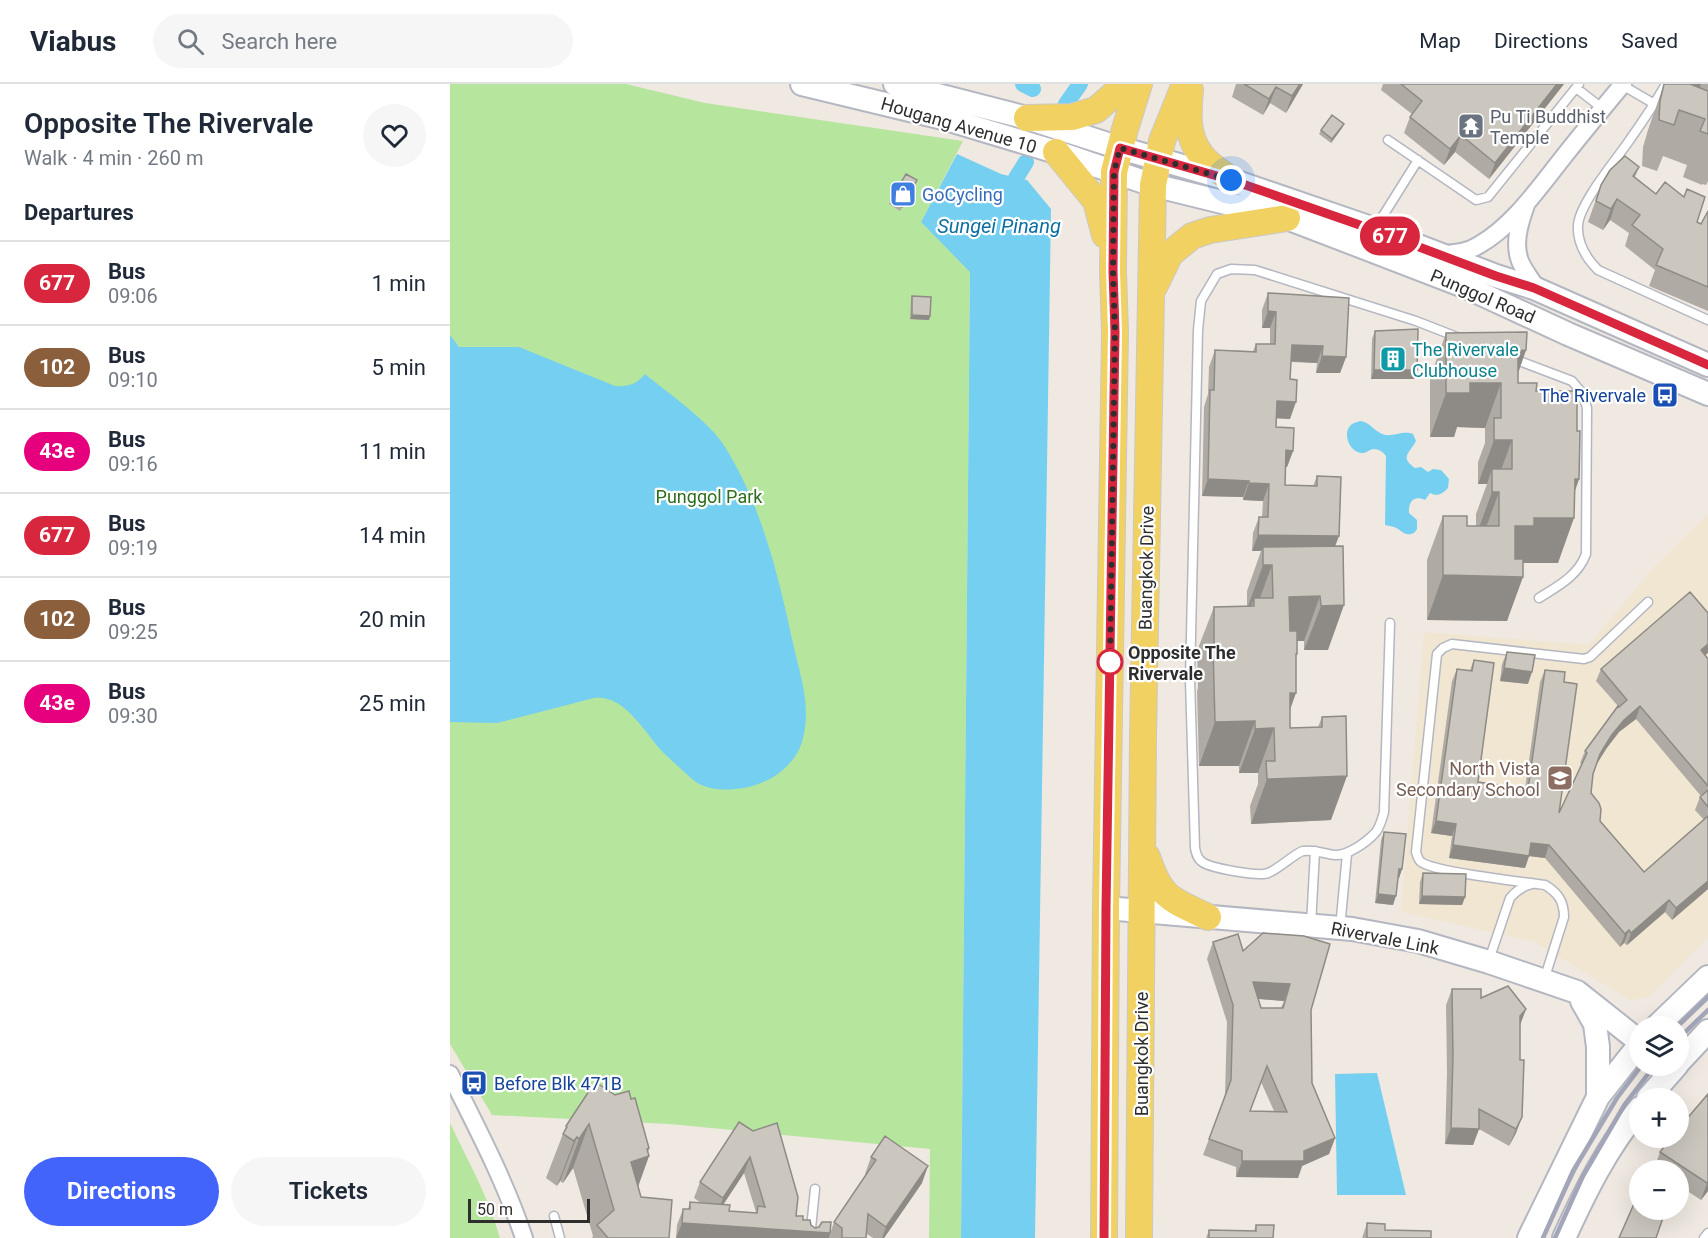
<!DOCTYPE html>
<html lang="en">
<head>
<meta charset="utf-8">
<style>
	:root { --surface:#fff; --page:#f6f6f7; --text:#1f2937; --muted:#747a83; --line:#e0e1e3; --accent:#4264fb }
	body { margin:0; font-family:Roboto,sans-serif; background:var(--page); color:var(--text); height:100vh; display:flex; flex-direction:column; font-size:22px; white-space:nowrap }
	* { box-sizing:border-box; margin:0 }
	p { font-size:20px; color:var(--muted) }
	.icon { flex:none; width:33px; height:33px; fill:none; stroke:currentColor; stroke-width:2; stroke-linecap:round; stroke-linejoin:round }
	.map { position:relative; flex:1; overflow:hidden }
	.panel { display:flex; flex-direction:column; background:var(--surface); width:450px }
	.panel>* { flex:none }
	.badge { padding:0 12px; border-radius:20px; font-size:21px; line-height:39px }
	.fabs { position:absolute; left:1179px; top:932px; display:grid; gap:12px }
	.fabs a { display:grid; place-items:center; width:60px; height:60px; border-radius:50%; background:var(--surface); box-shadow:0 6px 24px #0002; font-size:30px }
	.scale { position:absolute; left:18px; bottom:15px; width:122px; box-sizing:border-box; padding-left:6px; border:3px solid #2e2e2e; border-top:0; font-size:16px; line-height:21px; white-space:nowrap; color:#2e2e2e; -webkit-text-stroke:4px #fff; paint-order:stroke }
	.you { position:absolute; width:30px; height:30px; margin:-15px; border:4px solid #fff; border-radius:50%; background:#1a73e8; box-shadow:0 0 0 9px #1a73e833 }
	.map>.badge { position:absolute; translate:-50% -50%; box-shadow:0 0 0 3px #fff }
	h2 { padding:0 24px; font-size:22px; line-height:54px }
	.round { display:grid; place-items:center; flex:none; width:63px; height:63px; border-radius:32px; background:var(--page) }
	.head { display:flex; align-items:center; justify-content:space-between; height:102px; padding:0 24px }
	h1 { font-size:28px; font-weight:600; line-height:45px }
	.primary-button { display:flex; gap:12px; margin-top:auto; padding:12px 24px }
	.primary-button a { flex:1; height:69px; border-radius:36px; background:var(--accent); color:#fff; font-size:24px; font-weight:600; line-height:69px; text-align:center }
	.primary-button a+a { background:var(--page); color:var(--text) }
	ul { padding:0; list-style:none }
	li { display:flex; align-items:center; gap:18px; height:84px; padding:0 24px; border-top:2px solid var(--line) }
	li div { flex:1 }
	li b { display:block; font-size:22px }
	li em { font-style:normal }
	li .badge { min-width:66px; font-weight:700; text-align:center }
	header { display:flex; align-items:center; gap:36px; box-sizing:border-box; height:84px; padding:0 30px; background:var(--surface); border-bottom:2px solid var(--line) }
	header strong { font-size:28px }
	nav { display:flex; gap:33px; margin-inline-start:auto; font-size:21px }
	.search { width:420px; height:54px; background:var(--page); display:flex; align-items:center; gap:15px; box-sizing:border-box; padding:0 21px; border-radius:33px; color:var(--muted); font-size:22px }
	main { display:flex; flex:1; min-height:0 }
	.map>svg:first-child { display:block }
	.education { fill:#f0e6d1 }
	.green { fill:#b6e59e }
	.water { fill:#75cff0 }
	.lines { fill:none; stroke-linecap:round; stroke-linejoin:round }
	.canal { stroke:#75cff0; stroke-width:16 }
	.lane-casing { stroke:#b4b7c1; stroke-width:11 }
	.street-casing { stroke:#b4b7c1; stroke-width:20 }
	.secondary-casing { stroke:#b4b7c1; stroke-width:26 }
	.primary-casing { stroke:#c9c9c9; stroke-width:28 }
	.lane { stroke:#fff; stroke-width:8 }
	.street { stroke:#fff; stroke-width:16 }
	.secondary { stroke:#fff; stroke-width:22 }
	.primary { stroke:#f2d163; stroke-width:26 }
	.rail { stroke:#a3a6b8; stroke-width:4.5 }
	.wall { fill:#afaba4; fill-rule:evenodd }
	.shaded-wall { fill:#8e8b86 }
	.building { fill:#cbc7bf; stroke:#8e8b86; stroke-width:1.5; fill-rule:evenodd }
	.line-casing { stroke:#fff; stroke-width:14 }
	.line { stroke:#d7263d; stroke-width:9 }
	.walk { stroke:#2e2e2e; stroke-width:6; stroke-dasharray:0 10.8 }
	.stop-dot { fill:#fff; stroke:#d7263d; stroke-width:3 }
	.labels { text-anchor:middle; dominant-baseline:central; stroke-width:4.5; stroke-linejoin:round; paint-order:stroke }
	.worship-label { font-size:18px; fill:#5b616d; stroke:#fff; text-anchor:start }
	.street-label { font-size:18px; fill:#2e2e2e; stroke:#fff }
	.shop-label { font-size:18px; fill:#366cbe; stroke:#fff; text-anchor:start }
	.culture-label { font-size:18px; fill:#0d838f; stroke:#fff; text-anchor:start }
	.transit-label { font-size:18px; fill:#164399; stroke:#fff; text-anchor:end }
	.park-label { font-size:18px; fill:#2c6e1b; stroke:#fff }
	.stop-label { font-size:18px; font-weight:bold; fill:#2e2e2e; stroke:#fff; text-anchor:start }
	.education-label { font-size:18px; fill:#785e54; stroke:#fff; text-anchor:end }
	.water-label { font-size:20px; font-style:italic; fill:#0d6fa3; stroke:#fff }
</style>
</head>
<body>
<header>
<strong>Viabus</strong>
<div class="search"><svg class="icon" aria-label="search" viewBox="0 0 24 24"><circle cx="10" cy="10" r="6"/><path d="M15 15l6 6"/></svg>Search here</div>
<nav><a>Map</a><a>Directions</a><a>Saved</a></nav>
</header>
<main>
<section class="panel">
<div class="head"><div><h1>Opposite The Rivervale</h1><p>Walk · 4 min · 260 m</p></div><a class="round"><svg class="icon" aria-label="heart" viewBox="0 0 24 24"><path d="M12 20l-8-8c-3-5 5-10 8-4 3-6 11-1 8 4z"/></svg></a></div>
<h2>Departures</h2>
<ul>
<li><span class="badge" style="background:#d7263d;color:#fff">677</span><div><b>Bus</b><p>09:06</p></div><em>1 min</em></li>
<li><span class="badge" style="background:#8b5e3c;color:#fff">102</span><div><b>Bus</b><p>09:10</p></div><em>5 min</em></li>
<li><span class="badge" style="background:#e6007e;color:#fff">43e</span><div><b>Bus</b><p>09:16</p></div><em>11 min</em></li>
<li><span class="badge" style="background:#d7263d;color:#fff">677</span><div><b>Bus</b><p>09:19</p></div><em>14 min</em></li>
<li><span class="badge" style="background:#8b5e3c;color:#fff">102</span><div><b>Bus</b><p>09:25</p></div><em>20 min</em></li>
<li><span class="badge" style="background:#e6007e;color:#fff">43e</span><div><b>Bus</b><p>09:30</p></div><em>25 min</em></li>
</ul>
<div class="primary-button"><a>Directions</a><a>Tickets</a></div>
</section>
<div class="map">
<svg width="1258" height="1154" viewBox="0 0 1258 1154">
	<rect width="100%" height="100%" fill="#efe9e1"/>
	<path class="education" d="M1258,430V853L1199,913L1180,916L1085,858L951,828L974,548L1139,561L1201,486Z"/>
	<path class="green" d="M0,0H176L255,19L513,57L471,138L520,187L511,1154H479L480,1065L219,1040L42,1031L0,960Z
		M0,1039C18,1077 39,1114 50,1154H0Z"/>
	<path class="water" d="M507,70L551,90L577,96L601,125L585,1154H511L520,188L471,138Z
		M0,251L9,263H69L165,302C178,303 187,300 195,290C218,309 260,338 275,363C313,424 329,495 344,564C351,593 361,624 353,654C346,684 315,703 285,705C275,706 264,706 254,702C245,699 239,692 232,686C225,679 216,672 209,664C193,645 173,610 144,614L47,639L0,638Z
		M910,337C920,338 923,346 932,350C943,354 951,346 963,350L966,357C960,369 949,373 965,384L971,383L978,388L983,385L991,386L999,395L998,404C992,410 988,413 980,409L975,416C964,411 958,418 959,429L967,436V445L964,449C954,453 952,446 944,443C941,442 938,442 935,441L936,372C933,368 929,365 924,365C920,365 918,368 914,369C902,370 894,355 898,345C901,339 905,339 910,337Z
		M927,989L956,1111H887L885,990Z"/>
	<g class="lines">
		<path class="canal" d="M573,0L583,5
			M616,20L630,0
			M566,94L576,78"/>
		<defs>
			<path id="lane" d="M1216,0C1205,19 1193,37 1181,54C1167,75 1130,118 1128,141C1127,158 1136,174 1148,186L1258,236
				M1172,1L1208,22
				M1126,4L1152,24
				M938,56L1026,116L1038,113L1129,0
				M926,143L968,76
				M1064,275L1122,297L1133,310L1137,324L1136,470C1128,492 1108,502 1089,514
				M940,539L934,728C932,735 930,744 925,749C917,758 897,772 885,771C874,770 865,765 853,767C845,769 829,785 818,789C809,793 758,784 751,777C747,774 746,769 745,764L740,595L748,246L751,217L767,190L781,185L805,186L966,237L1007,253
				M861,841L865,767
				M890,844L897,770
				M1039,876L1060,814C1066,807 1072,802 1082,800
				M1094,896L1114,833C1114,817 1108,809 1095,801C1075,798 980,788 970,777C968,775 967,771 966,768L987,570L993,564L1002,560L1134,575L1140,573L1198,518
				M104,1132L110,1154
				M360,1154L365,1105
				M1254,1154L1258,1149"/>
			<path id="street" d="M1076,121C1070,138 1063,159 1070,177C1074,187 1082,196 1087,205
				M994,170C1007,169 1018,168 1029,161C1064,141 1090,102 1115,71C1134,47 1153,24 1173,0
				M0,990C27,1044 55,1097 74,1154"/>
			<path id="secondary" d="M352,0L493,34L606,68L703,101L837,134L1014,202L1118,250L1258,310
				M445,0L577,34L670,64L781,96L924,145L1046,192L1084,204L1258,281
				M656,824L902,845L968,857L1039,878L1127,908L1190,958
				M1132,917L1145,940L1148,963V1013
				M1207,942L1258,893
				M1228,979L1258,947
				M1198,1014L1227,981
				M1079,1154L1148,1013L1190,960
				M1114,1154C1135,1108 1157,1063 1190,1024"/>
			<path id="primary" d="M740,6C738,29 736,52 751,71C758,81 771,88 781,96
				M577,34L622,33L646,26L676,0
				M606,68L646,117L655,151
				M704,203L720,170L742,152L760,146L837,134
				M697,773C711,815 720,815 758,833
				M654,1154L656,824L665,248L663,187L664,88L675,45L689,0
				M689,1154L693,654L703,101L712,57L735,0"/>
		</defs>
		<use href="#lane" class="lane-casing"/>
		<use href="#street" class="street-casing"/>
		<use href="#secondary" class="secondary-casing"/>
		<use href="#primary" class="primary-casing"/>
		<use href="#lane" class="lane"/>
		<use href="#street" class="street"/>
		<use href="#secondary" class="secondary"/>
		<use href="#primary" class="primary"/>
		<path class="rail" d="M1228,942L1258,913
			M1228,955L1258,926
			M1093,1154L1123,1087L1167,1014L1192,981
			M1105,1154L1133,1092L1175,1020L1205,981"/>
	</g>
	<path class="wall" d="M786,0H853L836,29L820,19L813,31L782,13Z
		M933,0H1114L1039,95L1005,68L994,81L954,49L960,33L962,30L931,6Z
		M1214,0H1258V97L1256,101L1252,100V101L1233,93L1237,81L1213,72L1207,87L1192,82L1193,63L1198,46Z
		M894,40L892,44L881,59L869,50L871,46Z
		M1189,83L1185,93L1206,110L1247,138L1251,140L1258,127V227L1199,202L1205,186L1175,162L1179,149L1160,136L1153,146L1138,138L1151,101Z
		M466,101L450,127L439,120L441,116Z
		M818,209L896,273L890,289H866L867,279L841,278L840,335L826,334V343L843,367L837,383H836L835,401L863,402L867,392L885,462L878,566H854V557H847L840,627V644L868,643L872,633L881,736L801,740L800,722L808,700V689H789V682H749L747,607L748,604L747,567L764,523L797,522V507L811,467H802L803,449L809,433H812L813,417L793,416V413L752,412L754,323L758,310L759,283L765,266L803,267L806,260H820V244H812V226Z
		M462,212L480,232L479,236L460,235L461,216Z
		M925,247L967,286L964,295H921L922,255Z
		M996,249L1076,266L1068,290V299L1086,307L1127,347L1129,395L1125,407L1108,479H1073L1057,537L977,536V476L993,432L1017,442H1026V430L1037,400H1028V378L1035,359V344L1007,343L1004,353H980V294Z
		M1057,568L1078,600L1050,597L1052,580Z
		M1255,571L1258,575V805L1222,836L1215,828L1177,861L1174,859L1170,863L1095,774L1079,772L1075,784L999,774L1002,752L981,749L1002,597L1007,585L1020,586L1024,576L1028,698L1075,705L1090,598L1095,586L1114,598L1109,729L1132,680L1130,679L1135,667L1168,622L1146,597L1151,585ZM1186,635L1251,712L1250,713L1245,726L1254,736L1194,788L1150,737L1141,709L1143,690L1146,681L1156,665L1169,648Z
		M934,748L952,785L949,794H948L943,821L925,819L931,756Z
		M973,789L1015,813L1012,821L969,820L970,798Z
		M763,858L793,867L861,926L862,999L885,1054L879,1070L852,1082L848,1094L786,1093V1083L753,1071L775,1012L777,938L757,875ZM808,915L834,917L831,924H811ZM811,998L824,1027H800Z
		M1002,905L1031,914L1076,925L1070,941V976L1066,1049L1059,1062L1029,1045L1023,1061L995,1060L997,988L996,921Z
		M141,1004L199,1064L198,1068L199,1072L188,1101L191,1113L219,1154H142L143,1152L123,1084L113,1099L110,1097L107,1102L96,1094L116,1042Z
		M1258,1010V1107L1251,1116L1228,1101V1086H1206L1204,1085L1210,1068Z
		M289,1038L346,1132L365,1144L381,1147L384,1138L416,1091L415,1090L421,1073L472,1099L434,1154H423L417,1150L416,1154H226L227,1141L233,1125H238L240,1118L251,1119L244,1114L250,1098ZM294,1089L306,1128L305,1129L279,1127L273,1121Z
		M917,1139L935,1146L981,1154H912Z
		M806,1141L823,1154H756L759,1146L804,1147Z"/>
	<path class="shaded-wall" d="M850,0H853L836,29L842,12Z
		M1107,0H1114L1039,95L1045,79Z
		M1224,0H1251L1240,28L1229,26Z
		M826,3L820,19L813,31L819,15Z
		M894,40L892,44L881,59L882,55Z
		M1011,51L1005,68L994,81L1000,65Z
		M1167,115L1160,136L1153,146L1161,125Z
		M818,227L826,228L820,244H812Z
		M462,231L480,232L479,236L460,235Z
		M842,261L873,262L867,279L835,277Z
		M1076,266L1060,311L1068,267Z
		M872,272L896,273L890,289H866Z
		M924,286H967L964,295H921Z
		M1020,299H1051L1035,344L1007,343L1004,353H980L996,309Z
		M827,317L846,318L840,335L821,334Z
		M1044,356H1062L1046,400L1042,385L1037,400H1028Z
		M836,366L843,367L837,383H830Z
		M758,395L799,397L793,413L752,412Z
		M1125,395H1129L1115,434H1124L1108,479H1070L1049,486L1065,442Z
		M799,399L819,400L813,417L793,416Z
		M1042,408H1049L1033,452H1026Z
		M808,451L889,452L883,468L813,463L811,467H802Z
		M813,481H822L806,525L804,522V514L800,525H797Z
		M993,491L1073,493L1057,537L977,536Z
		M870,512L854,557H823L839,513Z
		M894,521L878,566H854L871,522Z
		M1258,560V569L1246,579L1251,566Z
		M1054,584L1082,588L1078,600L1050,597Z
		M840,609H846L830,654Z
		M1190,622L1186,635L1169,648L1156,665L1145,683L1150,670L1161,652L1174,636Z
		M805,637L789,682H749L765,638Z
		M824,644L808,689H789L805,645Z
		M897,692L881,736L801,740L817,695Z
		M986,737L1006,740L1002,752L981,749Z
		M1081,759L1099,761L1095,774L1079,772L1075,784L999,774L1003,761Z
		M949,785H952L949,794H946Z
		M1258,797V805L1222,836L1226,824Z
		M928,810L946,812L943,821L925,819Z
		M972,812L1015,813L1012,821L969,820Z
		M1219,816L1215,828L1177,861L1181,849Z
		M1179,846L1174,859L1170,863L1175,850Z
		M803,898L840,900L834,917L797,914Z
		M1076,925L1070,941V932Z
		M1072,1033L1066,1049L1059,1062L1066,1045Z
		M139,1040L123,1084L113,1099L129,1055Z
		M1001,1044L1029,1045L1023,1061L995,1060Z
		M127,1053L110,1097L107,1102L124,1057Z
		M885,1054L879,1070L852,1082L848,1094L786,1093L792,1077L854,1067Z
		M199,1064L196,1073L199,1072L183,1117L181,1078L197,1065Z
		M300,1073L294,1089L267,1130L273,1114Z
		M478,1082L472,1099L434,1154H432L436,1143Z
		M1258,1098V1107L1251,1116L1257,1099Z
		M232,1139L380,1149L379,1154H226Z"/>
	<path class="building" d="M794,0H850L842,12L826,3L819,15Z
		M951,0H1107L1045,79L1011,51L1000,65L960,33L972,17Z
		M1214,0H1240L1258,7V50L1250,47L1255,35L1229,26L1224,41L1209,36L1210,17Z
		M882,31L894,40L882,55L871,46Z
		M1175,72L1189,83L1183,92L1206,110L1215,98L1234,113L1237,105L1255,113L1247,138L1251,140L1258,127V203L1206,181L1213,165L1182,141L1190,131L1167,115L1161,125L1146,117L1151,101L1160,86Z
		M456,90L467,96L452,123L441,116Z
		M818,209L899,214L896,273L872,272L873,262L842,261L840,295L847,296L846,318L827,317L826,343L844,344L843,367L836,366L835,401L867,402V392L891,393L889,452L808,451L809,433H818L819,400L799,399V397L758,395L760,306H764L765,266L806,268V260H825L826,228L818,227Z
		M462,212L481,213L480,232L462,231Z
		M968,245L967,286H924L925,247Z
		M1077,248L1076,266L1068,267V299H1087L1086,307H1127V347H1130L1129,395H1125L1124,434H1084V442H1065V475H1073V493L993,491V432H1017V442H1049V408H1042V385H1062V356H1044V334H1051V299H1020V309H996V249Z
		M893,462L894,521L871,522L870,512L839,513L840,547H847V570H846V609H840V644L872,643V633L896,632L897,692L817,695L816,677H825L824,644L805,645V637L765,638L763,563H764V523L804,522V514H823L822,481H813V463Z
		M1240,508L1258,529V560L1251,566L1258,575V702L1190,622L1174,636L1161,652L1150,670L1143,690L1141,709L1149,719L1151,725L1150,737L1194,788L1258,732V797L1226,824L1219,816L1181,849L1179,846L1175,850L1099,761L1081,759L1079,772L1003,761L1006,740L986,737L1007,585L1022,587L1024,576L1044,579L1028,698L1078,705L1095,586L1115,588L1114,598L1127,600L1109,729L1137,669L1135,667L1168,622L1169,623L1177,616L1151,585Z
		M1057,568L1085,571L1082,588L1054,584Z
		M1258,706V723L1250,713Z
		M934,748L956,750L952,785H949L946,812L928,810Z
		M973,789L1016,790L1015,813L972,812Z
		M813,849L854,852L880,860L861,926L862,999L885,1054L854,1067V1077H792V1067L759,1055L781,996L783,921L763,858L788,850L793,867ZM803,898L840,900L833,924H811ZM817,982L837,1028L800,1027Z
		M1058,902L1076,925L1070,932V976H1074L1072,1033L1066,1045L1029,1025V1045L1001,1044L1003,971L1002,905H1031V914Z
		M147,999L165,1011L179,1007L181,1015L185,1014L199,1064L197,1065L199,1072L181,1078L191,1113L222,1116L219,1154H158L147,1141L164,1126L139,1040L129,1055L127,1053L124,1057L113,1050L117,1043L116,1042L141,1004L143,1005Z
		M1258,1010V1098L1257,1099L1210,1068L1222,1053H1228V1045Z
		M289,1038L303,1047L327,1039L348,1113L346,1132H353V1136H360L361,1141L365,1144L369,1143L372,1138H381L380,1149L232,1139L233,1125H240V1118L280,1121L279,1127L307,1129L308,1122L315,1123L300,1073L273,1114L250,1098Z
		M435,1052L478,1082L436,1143L418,1130L416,1154H392V1144L384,1138L426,1076L421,1073Z
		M1190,1106V1125H1216L1206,1154H1169Z
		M917,1139L935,1140V1146L981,1147V1154H917Z
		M806,1141H824L823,1154H759V1146L806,1147Z"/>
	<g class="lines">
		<defs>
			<path id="line" d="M654,1154L656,824L665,248L663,187L664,88L670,64L781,96L924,146L1046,192L1084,204L1258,281"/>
		</defs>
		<use href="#line" class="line-casing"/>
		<use href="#line" class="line"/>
		<path class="walk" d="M660,578L665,248L663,187L664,88L670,64L781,96"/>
	</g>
	<defs>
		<symbol id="temple-square" viewBox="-11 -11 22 22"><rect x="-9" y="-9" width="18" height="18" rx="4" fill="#6b7280" stroke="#fff"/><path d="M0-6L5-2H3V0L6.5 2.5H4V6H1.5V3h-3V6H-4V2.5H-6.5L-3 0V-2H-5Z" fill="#fff"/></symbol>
		<symbol id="shop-square" viewBox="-11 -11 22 22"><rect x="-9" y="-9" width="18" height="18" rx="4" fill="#3f7fe0" stroke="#fff"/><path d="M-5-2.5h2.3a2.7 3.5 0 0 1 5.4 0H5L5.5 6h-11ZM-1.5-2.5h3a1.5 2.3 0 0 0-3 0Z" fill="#fff"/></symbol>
		<symbol id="building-square" viewBox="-11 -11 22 22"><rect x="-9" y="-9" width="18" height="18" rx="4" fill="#0f9aa8" stroke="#fff"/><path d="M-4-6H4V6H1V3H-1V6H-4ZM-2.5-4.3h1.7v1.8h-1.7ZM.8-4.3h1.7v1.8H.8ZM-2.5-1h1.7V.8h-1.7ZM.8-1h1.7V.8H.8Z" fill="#fff"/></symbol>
		<symbol id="bus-square" viewBox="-11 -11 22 22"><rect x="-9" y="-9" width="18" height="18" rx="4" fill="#1a4fb4" stroke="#fff"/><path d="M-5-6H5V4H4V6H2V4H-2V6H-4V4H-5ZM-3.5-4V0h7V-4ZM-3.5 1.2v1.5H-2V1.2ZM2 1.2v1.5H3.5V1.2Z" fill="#fff"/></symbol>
		<symbol id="school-square" viewBox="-11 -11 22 22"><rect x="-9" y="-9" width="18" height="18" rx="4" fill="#8d6e63" stroke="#fff"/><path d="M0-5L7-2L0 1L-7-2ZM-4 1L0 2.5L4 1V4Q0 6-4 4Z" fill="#fff"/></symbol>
	</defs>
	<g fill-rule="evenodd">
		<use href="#temple-square" x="1006" y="27" width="30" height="30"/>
		<use href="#shop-square" x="438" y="95" width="30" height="30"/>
		<use href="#building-square" x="928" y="260" width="30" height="30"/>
		<use href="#bus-square" x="1200" y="296" width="30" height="30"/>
		<use href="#school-square" x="1095" y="679" width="30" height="30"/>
		<use href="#bus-square" x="9" y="984" width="30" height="30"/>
	</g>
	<circle class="stop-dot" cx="660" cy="578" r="12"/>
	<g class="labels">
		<g class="worship-label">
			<text x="1040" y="32">Pu Ti Buddhist<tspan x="1040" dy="21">Temple</tspan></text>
		</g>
		<g class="street-label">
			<text transform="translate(509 41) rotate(16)">Hougang Avenue 10</text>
			<text transform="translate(1033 212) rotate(23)">Punggol Road</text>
			<text transform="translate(696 484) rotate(-89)">Buangkok Drive</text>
			<text transform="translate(935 854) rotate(11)">Rivervale Link</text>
			<text transform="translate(691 970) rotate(-90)">Buangkok Drive</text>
		</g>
		<g class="shop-label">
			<text x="472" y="110">GoCycling</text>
		</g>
		<g class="culture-label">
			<text x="962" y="265">The Rivervale<tspan x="962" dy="21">Clubhouse</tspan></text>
		</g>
		<g class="transit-label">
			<text x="1196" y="311">The Rivervale</text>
			<text x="44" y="999" text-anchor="start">Before Blk 471B</text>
		</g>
		<g class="park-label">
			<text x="259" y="412">Punggol Park</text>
		</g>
		<g class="stop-label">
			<text x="678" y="568">Opposite The<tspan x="678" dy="21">Rivervale</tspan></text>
		</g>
		<g class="education-label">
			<text x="1090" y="684">North Vista<tspan x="1090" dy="21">Secondary School</tspan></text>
		</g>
		<g class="water-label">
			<text x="549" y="142">Sungei Pinang</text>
		</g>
	</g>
</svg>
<div class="fabs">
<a><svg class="icon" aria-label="layers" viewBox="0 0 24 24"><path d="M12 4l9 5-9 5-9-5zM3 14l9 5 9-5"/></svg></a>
<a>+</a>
<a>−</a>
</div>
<div class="scale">50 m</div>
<div class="you" style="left:781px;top:96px"></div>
<b class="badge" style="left:940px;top:152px;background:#d7263d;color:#fff">677</b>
</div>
</main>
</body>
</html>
